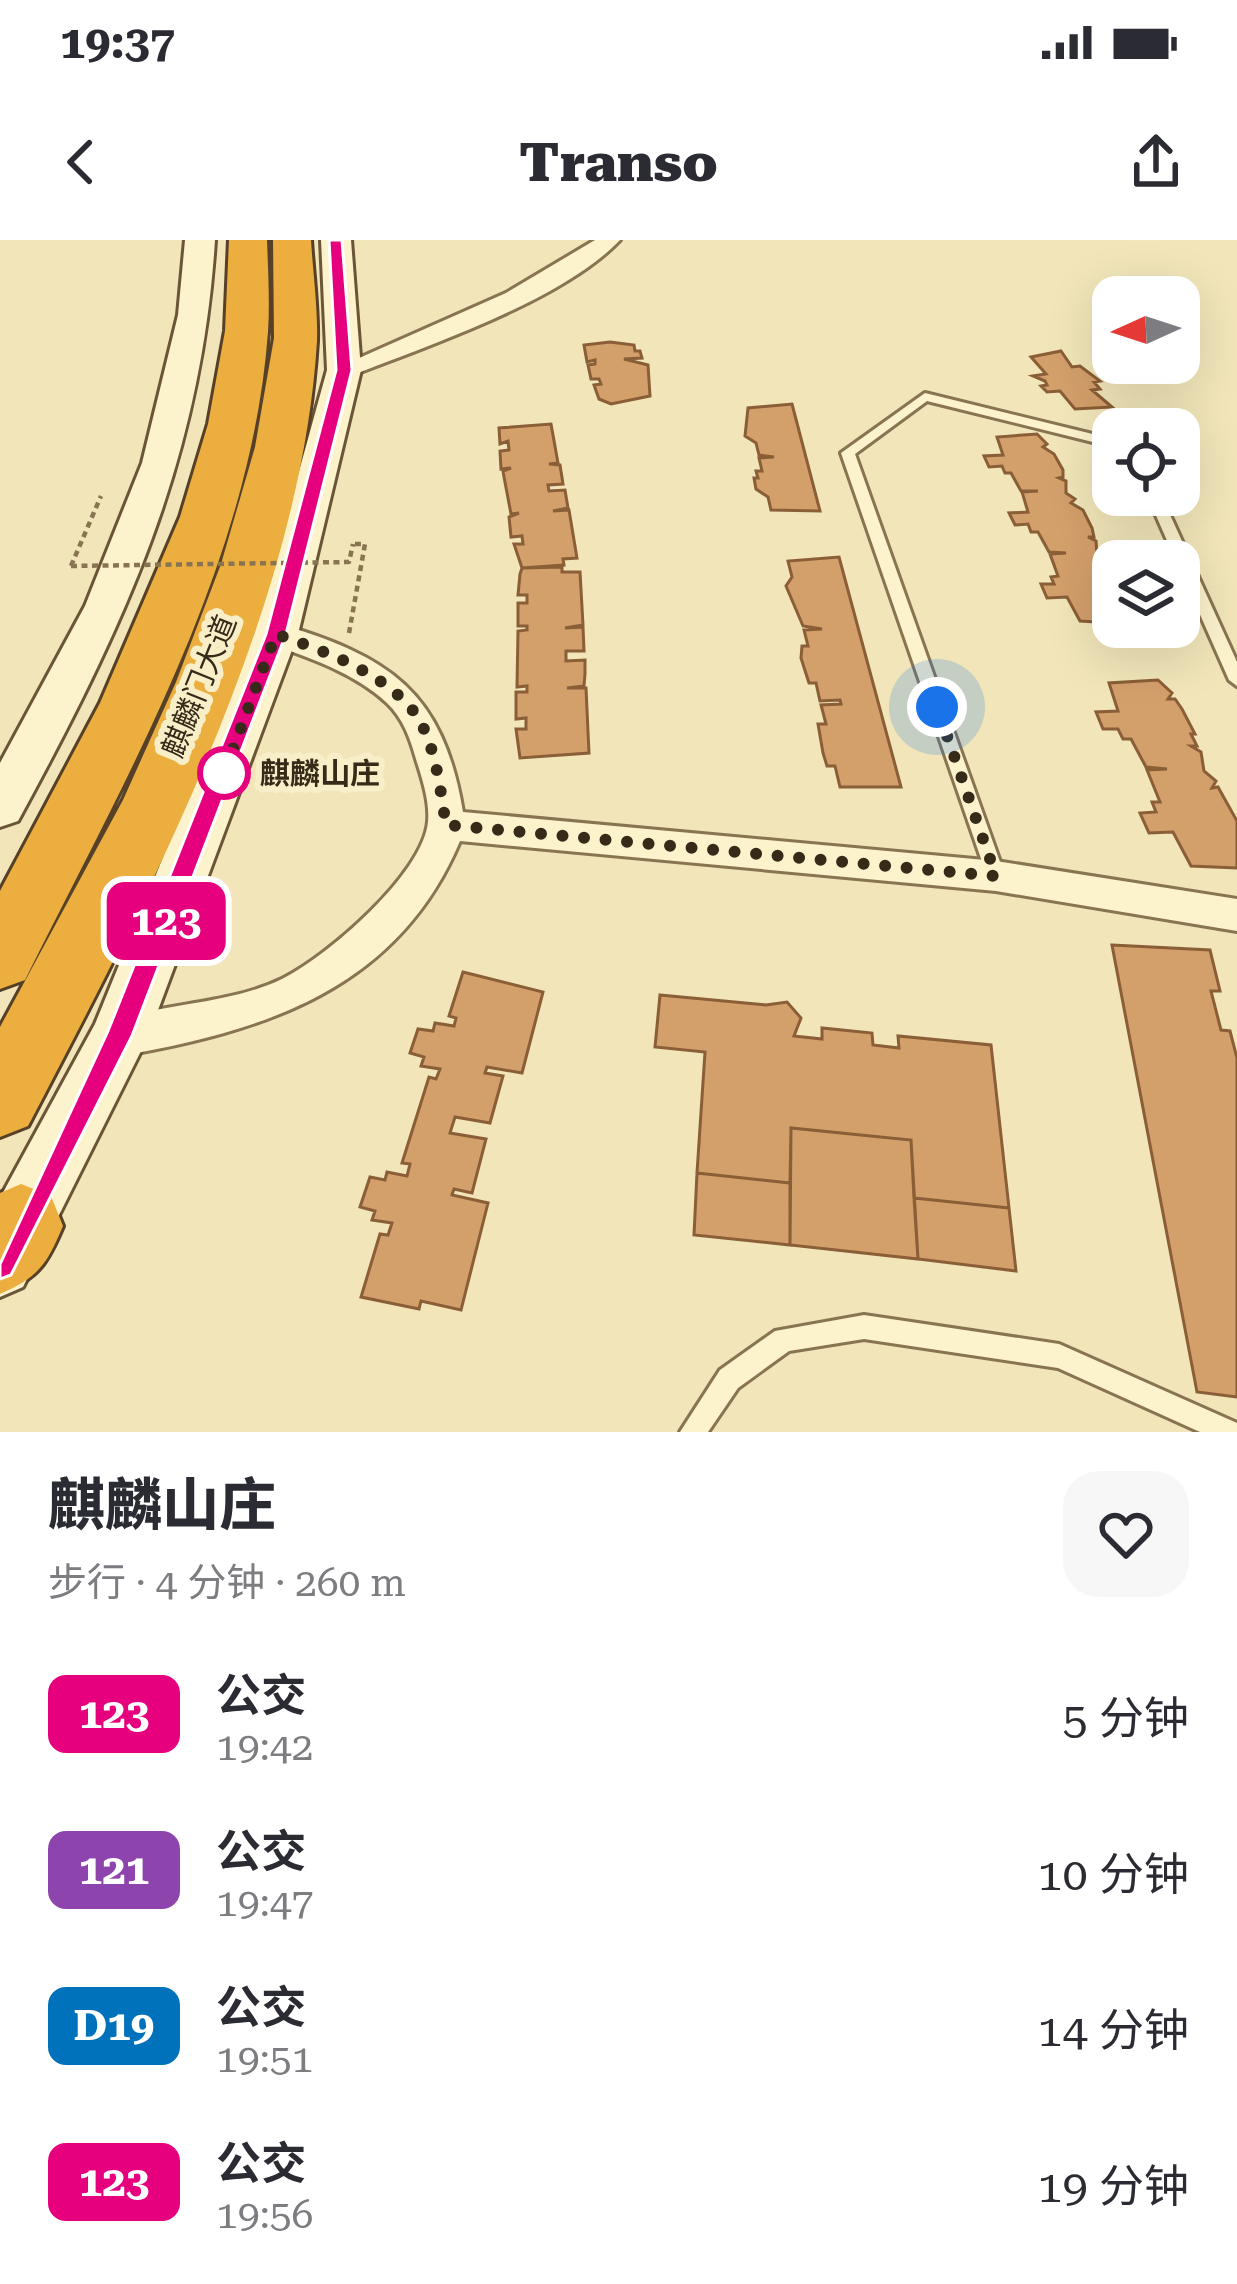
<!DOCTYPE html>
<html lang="zh">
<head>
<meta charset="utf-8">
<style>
	:root { --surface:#fff; --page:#f7f7f7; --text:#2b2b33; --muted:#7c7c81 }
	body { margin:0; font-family:"Roboto Serif","Noto Sans SC",serif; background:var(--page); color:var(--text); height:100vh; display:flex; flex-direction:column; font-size:45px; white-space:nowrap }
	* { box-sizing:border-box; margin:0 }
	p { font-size:39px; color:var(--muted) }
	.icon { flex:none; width:66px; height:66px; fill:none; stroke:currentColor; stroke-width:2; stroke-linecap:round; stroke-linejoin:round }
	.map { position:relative; height:1192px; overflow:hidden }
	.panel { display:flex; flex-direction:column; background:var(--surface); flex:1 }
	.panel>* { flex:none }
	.badge { padding:0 24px; border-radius:18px; font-size:42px; line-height:78px }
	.needle { width:78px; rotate:267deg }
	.buttons { position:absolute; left:1092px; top:36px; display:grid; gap:24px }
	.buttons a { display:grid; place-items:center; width:108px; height:108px; border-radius:24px; background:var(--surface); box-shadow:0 12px 48px #0002; font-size:60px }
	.you { position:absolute; width:60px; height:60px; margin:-30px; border:9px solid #fff; border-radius:50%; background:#1a73e8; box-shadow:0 0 0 18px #1a73e833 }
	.map>.badge { position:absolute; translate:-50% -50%; box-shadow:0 0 0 6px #fff }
	.round { display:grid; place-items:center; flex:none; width:126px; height:126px; border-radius:36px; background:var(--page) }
	.overview { display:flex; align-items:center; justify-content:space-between; height:204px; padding:0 48px }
	h1 { font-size:57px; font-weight:800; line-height:90px }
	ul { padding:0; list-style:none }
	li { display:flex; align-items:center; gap:36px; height:156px; padding:0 48px }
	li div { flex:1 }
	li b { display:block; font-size:45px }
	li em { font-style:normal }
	li .badge { min-width:132px; font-weight:700; text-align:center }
	.status { display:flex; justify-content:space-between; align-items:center; height:84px; padding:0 60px; background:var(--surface); direction:ltr }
	.status svg { height:33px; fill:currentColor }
	header { display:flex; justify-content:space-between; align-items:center; height:156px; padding:0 48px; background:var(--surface); font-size:54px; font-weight:800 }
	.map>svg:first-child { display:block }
	.building { fill:#d39f6b; stroke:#8a5e36; stroke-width:3 }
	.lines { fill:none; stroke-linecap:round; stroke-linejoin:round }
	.lane-casing { stroke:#897452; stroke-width:6 }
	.street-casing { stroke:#897452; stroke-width:6 }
	.secondary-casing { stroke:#6a5536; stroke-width:6 }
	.highway-casing { stroke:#564128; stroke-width:6 }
	.path { stroke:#897452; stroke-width:4.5; stroke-dasharray:6 4.5; stroke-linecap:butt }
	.lane { fill:#fcf2cc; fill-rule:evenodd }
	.street { fill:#fcf2cc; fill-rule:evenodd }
	.secondary { fill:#fcf2cc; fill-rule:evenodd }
	.highway { fill:#ebae3f; fill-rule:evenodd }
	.path-bridge { stroke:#897452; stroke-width:4.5; stroke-dasharray:6 4.5; stroke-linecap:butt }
	.line { fill:#e6007e; stroke:#fff; stroke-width:3 }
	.walk { stroke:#362a19; stroke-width:12; stroke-dasharray:0 21.6 }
	.stop-dot { fill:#fff; stroke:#e6007e; stroke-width:6 }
	.labels { text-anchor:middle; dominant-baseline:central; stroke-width:12; stroke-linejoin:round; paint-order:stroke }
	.street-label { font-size:30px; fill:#362a19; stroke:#f8efc9 }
	.stop-label { font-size:30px; font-weight:bold; fill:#362a19; stroke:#f8efc9; text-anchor:start }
</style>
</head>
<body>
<div class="status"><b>19:37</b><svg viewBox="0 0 49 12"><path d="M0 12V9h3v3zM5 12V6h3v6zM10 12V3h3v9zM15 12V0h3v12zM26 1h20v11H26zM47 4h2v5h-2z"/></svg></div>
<header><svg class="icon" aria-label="back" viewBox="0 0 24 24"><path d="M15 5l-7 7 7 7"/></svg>Transo<svg class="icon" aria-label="share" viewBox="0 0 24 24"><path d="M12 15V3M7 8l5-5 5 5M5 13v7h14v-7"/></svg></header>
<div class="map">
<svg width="1237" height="1192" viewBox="0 0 1237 1192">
	<rect width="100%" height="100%" fill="#f1e5b9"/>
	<path class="building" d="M610,102L634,105L635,111H640L642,118L624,119L648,125L650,156L611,164L599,159L594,145L601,144L599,139H591L588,125L595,124V120L587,122L584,105Z
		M1061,111L1072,127L1080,126L1100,141L1094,142L1100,149L1092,150L1112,167L1075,169L1060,151L1047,152L1041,146L1047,145L1045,141L1033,136L1046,134L1031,117Z
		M792,164L820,271L771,270L768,257L756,249L754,238H758L756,231H762L759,218L774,217L759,215L756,203L745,196L748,168Z
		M551,184L558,223L549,224L560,225L563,244L548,245L549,251L565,250L568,268L553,271L569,270L577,318L563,319L564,325L522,328L514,304H523L522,296L511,297L509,277L519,273L511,274L504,237L503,231L511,228L501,229L500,211L509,210L508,201L500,204L499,188Z
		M1037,194L1047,204L1043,207L1054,214L1063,230V237L1059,238L1066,241V253L1075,259L1071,263L1083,270L1092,288L1094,297H1088L1096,301L1097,315L1107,321L1103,326H1108L1113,335V383L1080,381L1067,357L1047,358L1041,344H1054L1051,337L1058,336L1050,314L1066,313L1049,312L1038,292H1031L1028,284L1015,285L1009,273L1028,272L1022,252L1038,251H1021L1011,233H1005L1002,226L989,227L984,216L1003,215L997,197Z
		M839,317L901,547H840L835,526H827L823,513L818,484H826L821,465L841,464L840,460L820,461L816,443H809L801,418L802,406H808L804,390L822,389L803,386L786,346L792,337L788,321Z
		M562,327V332H580L583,385L565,388L583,387L584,411H566V421L585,420V434L584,446L567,448H586L589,513L520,518L516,489H526V478L516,479V452H527V446L517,447L518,391L527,390V386H518V363H527V355H518L520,334L522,328Z
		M1158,440L1172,453L1168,459H1175L1182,469L1195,494H1191L1197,506H1191L1201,512L1204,531L1216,541L1212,548L1218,547L1237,581V628L1191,626L1173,592L1149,593L1140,573L1156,572L1152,562H1160L1147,530L1167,529L1146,527L1131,499H1123L1118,489H1103L1096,472L1118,471L1109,443Z
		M1112,705L1210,710L1220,751H1211L1221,790L1230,791L1237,818V1157L1197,1152Z
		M463,732L543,752L522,833L487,827L485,833L503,836L490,883L455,877L450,893L486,899L472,953L454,949L452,955L488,963L461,1070L421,1061L419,1069L361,1057L380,994L388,995L392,983L372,980L375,971L360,967L370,937L385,940L387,932L407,936L410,924L402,923L429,837L436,839L440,829L421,826L424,817L410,813L418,789L433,791L435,783L454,786L456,778L449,776Z
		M660,755L766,765L787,762L801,778L794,796L822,799V788L872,793L873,805L899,808L898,796L991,805L1009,968L914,958L911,900L791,888L790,943L697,933L705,812L655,807Z
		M791,888L911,900L918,1019L790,1005Z
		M697,933L790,943V1005L694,995Z
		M914,958L1009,968L1016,1031L918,1019Z"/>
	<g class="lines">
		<defs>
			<path id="lane" d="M925,153L1113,199V207L927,161L855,214L1005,636L1003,641L996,644L989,641L987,636L841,213Z
				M1147,255H1161L1237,422V446L1229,440L1179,327V321H1176Z
				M864,1075L1059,1104L1237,1183V1192H1200L1058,1128L864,1099L789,1111L738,1148L708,1192H680L720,1130L775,1091Z"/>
			<path id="street" d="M595,0H620C563,60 430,105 353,135L344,137L332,130L506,53Z
				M276,383C389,416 443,451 463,572L996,621L1237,659V691L996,651L460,601C397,750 264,791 119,816L104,810L98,797L104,784C161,762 226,766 282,739C327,717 423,634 428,582C430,562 422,538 416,519C410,498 403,478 387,463C354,432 307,417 265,402L261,394L265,386Z"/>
			<path id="secondary" d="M185,0H215C201,223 123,388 18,581L0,587V523L85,366L142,223L178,75Z
				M321,0H351L361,130L298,394L148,797L23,1047L0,1057V958L95,784L254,394L327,130Z"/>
			<path id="highway" d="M229,0H267C268,30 270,62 268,92C251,323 126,537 25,740L0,749V651L100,463L180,277L208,184L225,91Z
				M273,0H311C313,33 318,68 317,101C301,367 150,653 28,886L0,897V787L123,560L176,442L221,324L255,207L274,98Z
				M21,944L51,956L63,986C47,1024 39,1037 0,1054V953Z"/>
		</defs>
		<use href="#lane" class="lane-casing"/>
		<use href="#street" class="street-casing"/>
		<use href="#secondary" class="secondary-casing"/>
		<use href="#highway" class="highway-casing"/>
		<path class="path" d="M71,326L101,256
			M349,393L365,304H353"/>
		<use href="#lane" class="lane"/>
		<use href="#street" class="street"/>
		<use href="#secondary" class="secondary"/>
		<use href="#highway" class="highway"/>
		<path class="path-bridge" d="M71,326L349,322L353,304"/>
	</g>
	<path class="line" d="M329,0H342L352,130L286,394L132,796L11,1035L0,1039V1024L108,791L266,394L336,130Z"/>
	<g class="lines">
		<path class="walk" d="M224,533L221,541L276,394C323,411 376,429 410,467C435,495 440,549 446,585L996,636L937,467"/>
	</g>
	<circle class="stop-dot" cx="224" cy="533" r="24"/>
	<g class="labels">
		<g class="street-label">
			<text transform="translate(199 446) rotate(-68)">麒麟门大道</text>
		</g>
		<g class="stop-label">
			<text x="260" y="533">麒麟山庄</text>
		</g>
	</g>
</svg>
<div class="buttons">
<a><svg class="needle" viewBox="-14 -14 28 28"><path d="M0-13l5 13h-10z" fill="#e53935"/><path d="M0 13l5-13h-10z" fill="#7c7c81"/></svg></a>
<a><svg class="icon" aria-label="locate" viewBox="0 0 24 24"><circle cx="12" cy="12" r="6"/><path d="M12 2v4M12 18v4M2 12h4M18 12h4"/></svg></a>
<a><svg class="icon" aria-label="layers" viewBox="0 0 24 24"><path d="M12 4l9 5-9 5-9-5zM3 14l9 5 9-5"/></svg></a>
</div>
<div class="you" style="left:937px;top:467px"></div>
<b class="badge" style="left:166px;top:681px;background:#e6007e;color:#fff">123</b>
</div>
<section class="panel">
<div class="overview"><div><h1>麒麟山庄</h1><p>步行 · 4 分钟 · 260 m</p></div><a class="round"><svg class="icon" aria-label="heart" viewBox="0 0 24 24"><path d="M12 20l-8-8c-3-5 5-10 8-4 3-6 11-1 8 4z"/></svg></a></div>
<ul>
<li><span class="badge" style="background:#e6007e;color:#fff">123</span><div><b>公交</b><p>19:42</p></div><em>5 分钟</em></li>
<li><span class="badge" style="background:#8e44ad;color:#fff">121</span><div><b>公交</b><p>19:47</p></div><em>10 分钟</em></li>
<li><span class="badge" style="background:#0072bc;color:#fff">D19</span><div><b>公交</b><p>19:51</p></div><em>14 分钟</em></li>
<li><span class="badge" style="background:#e6007e;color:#fff">123</span><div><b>公交</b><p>19:56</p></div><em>19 分钟</em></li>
</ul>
</section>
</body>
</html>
